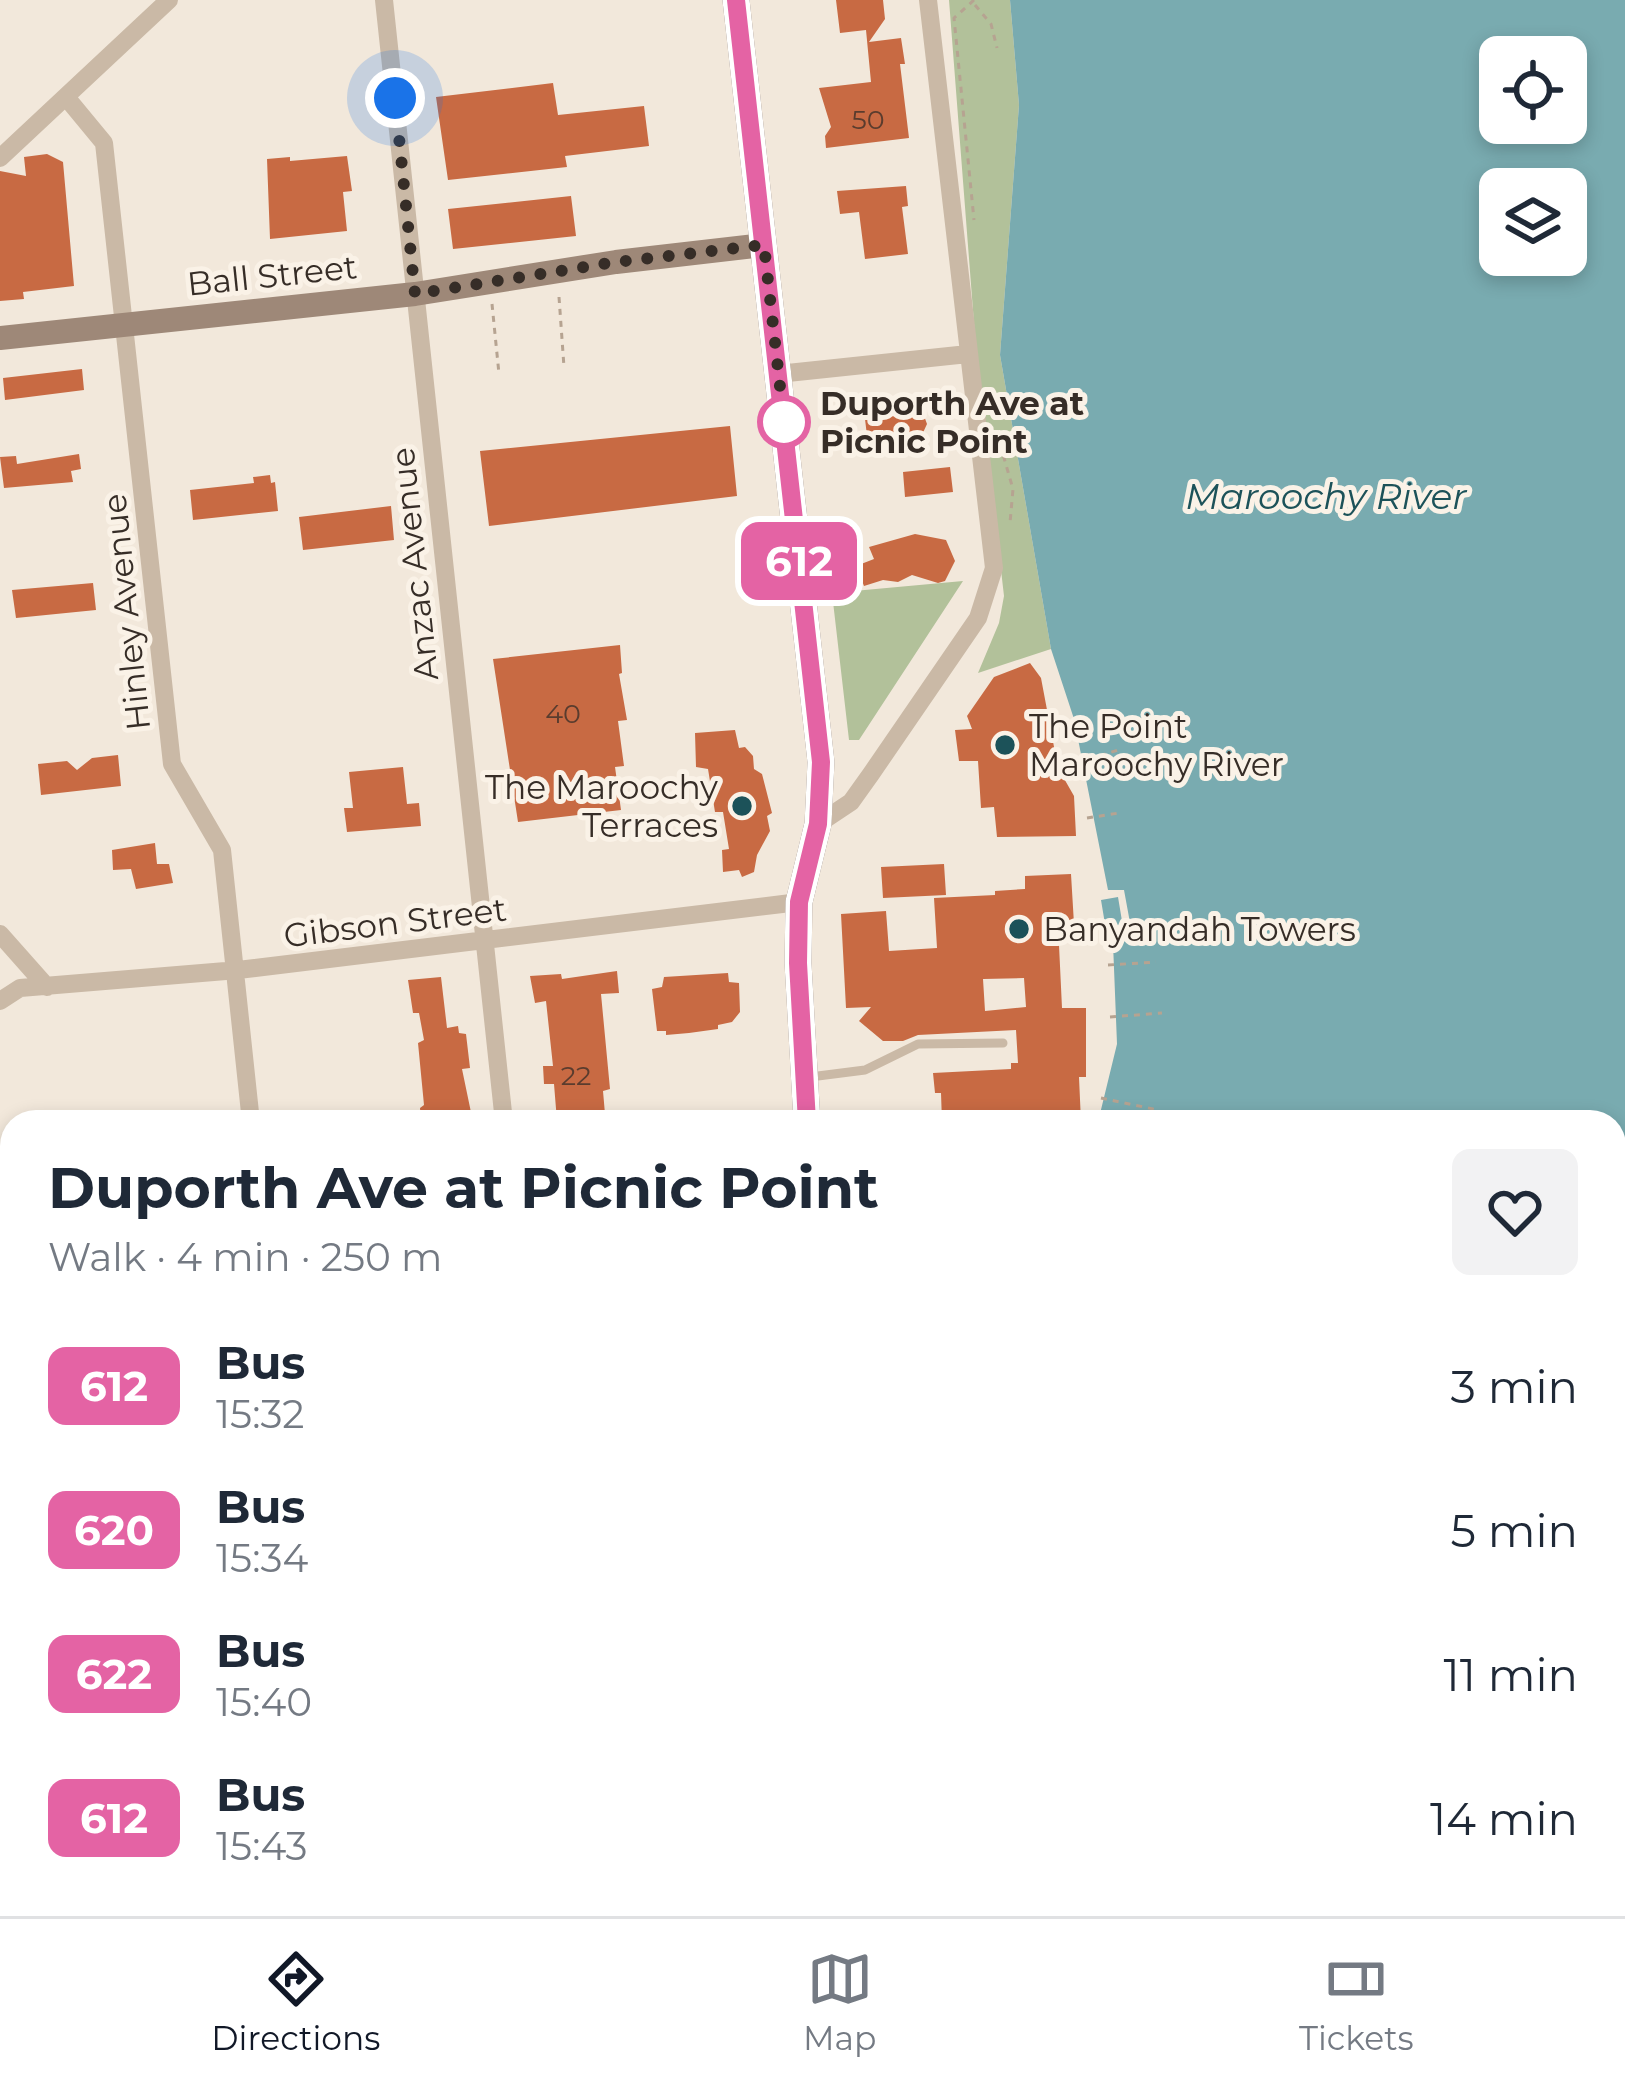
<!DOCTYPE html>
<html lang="en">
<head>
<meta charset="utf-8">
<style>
	:root { --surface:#fff; --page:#f2f2f3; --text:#1f2937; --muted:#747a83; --line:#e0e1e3; --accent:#111827 }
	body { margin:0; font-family:Montserrat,sans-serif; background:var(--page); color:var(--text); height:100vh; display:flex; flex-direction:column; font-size:45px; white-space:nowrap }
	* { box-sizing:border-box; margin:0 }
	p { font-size:39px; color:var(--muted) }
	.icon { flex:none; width:66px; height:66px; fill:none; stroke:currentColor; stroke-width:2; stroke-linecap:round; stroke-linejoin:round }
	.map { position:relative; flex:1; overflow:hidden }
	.details { position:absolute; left:0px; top:1110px; width:1626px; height:807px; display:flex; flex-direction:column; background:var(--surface); border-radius:36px 36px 0 0; box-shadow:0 6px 18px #0003 }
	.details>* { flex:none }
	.badge { padding:0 24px; border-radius:18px; font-size:42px; line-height:78px }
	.tools { position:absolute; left:1479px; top:36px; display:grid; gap:24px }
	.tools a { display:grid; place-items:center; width:108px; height:108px; border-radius:18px; background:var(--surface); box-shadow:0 6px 18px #0003; font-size:60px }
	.you { position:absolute; width:60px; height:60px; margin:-30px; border:9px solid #fff; border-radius:50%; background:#1a73e8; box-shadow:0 0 0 18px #1a73e833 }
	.map>.badge { position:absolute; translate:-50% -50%; box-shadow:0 0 0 6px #fff }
	.round { display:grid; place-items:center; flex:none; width:126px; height:126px; border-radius:18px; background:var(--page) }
	.overview { display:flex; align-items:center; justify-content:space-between; height:204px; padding:0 48px }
	h1 { font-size:57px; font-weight:700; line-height:90px }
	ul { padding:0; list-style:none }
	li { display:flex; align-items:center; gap:36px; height:144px; padding:0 48px }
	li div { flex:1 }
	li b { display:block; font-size:45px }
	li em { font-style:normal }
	li .badge { min-width:132px; font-weight:700; text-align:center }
	.tab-bar { display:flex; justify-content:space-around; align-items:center; height:168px; border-top:3px solid var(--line); background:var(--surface); font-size:33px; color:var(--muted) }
	.tab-bar a { display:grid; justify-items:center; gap:6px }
	.tab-bar .current { color:var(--accent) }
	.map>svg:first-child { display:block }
	.green { fill:#b2c19a }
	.water { fill:#79abb0; fill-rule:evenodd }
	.building { fill:#c86a43; fill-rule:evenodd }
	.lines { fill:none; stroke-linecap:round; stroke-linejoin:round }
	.path { stroke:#b6a391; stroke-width:3; stroke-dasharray:6 6; stroke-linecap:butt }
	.lane { stroke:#cab9a6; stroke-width:9 }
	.street { stroke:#cab9a6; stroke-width:18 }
	.secondary { stroke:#9e8878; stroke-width:24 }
	.primary { stroke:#796558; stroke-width:27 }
	.line-casing { stroke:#fff; stroke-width:27 }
	.line { stroke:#e463a4; stroke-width:18 }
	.walk { stroke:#362d27; stroke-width:12; stroke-dasharray:0 21.6 }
	.stop-dot { fill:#fff; stroke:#e463a4; stroke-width:6 }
	.poi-dot { fill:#1c5259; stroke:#faf2e7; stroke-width:4.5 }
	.labels { text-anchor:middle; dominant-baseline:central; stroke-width:10; stroke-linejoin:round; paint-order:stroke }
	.number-label { font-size:27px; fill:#5a3c2e }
	.street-label { font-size:33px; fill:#362d27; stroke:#faf2e7 }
	.stop-label { font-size:33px; font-weight:bold; fill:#362d27; stroke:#faf2e7; text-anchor:start }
	.poi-label { font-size:33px; fill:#362d27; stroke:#faf2e7; text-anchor:start }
	.water-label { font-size:36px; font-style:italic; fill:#1c5259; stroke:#faf2e7 }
</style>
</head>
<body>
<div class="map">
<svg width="1625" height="1916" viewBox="0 0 1625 1916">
	<rect width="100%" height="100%" fill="#f2e8db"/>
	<path class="green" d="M949,0H1010L1019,105L1000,355L1051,649L978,673L999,623L1004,596L977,362Z
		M963,581L859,740H849L832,593Z"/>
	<path class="water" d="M1010,0H1625V1916H1178L1174,1905H1614V1122H1098L1117,1044L1113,943L1133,939L1124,890H1108L1074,719L1051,649L1000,355L1019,105ZM1566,57V123H1500V57ZM1566,189V255H1500V189Z
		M1118,897L1124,933L1107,936L1101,900Z"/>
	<path class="building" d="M836,0H883L885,19L869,42L901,38L905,64H900L909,138L826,148L825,136L831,127L819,88L871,82L866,30L840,33Z
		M553,83L558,115L644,106L649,146L565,156L567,167L448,180L436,97Z
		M47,154L63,162L74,286L23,292L24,299L0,301V171L26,176L24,157Z
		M347,156L352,191L343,192L347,231L270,239L267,159L290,157V161Z
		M906,186L908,206L902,207L908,254L865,259L859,212L840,214L837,191Z
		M571,196L576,236L453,249L448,209Z
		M82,369L84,390L5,400L3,378Z
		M923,413L927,424L921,437L868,444L865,419Z
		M730,426L737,496L489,526L480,451Z
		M79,454L81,469L71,471L73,482L4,488L0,457L16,456L17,464Z
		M950,467L953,492L905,497L903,472Z
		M270,475L271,483L275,482L278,511L193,520L190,490L254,483L253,477Z
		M391,506L394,540L303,550L299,517Z
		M915,534L946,540L955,561L945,581L938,583L912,575L898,582L883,580L864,586L856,566L874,559L869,547Z
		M93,583L96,610L16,618L12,590Z
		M620,645L622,673L619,674L627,720L618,721L624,766L615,767L621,810L518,822L493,659Z
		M1030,663L1041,678L1058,768L1074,796L1076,836L997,837L994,807L981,808L978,761H959L955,730L972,729L967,716L994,677Z
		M735,730L739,748L745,747L753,756L754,769L762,774L772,813L767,816L770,831L757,855L754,872L742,877L739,870L723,872L722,850L729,849L723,812H715L708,769L696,767L695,733Z
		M118,755L121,786L41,795L38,764L67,761L77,770L92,758Z
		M403,767L407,804L419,803L421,826L347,832L344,808H353L349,772Z
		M155,843L157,864H169L173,883L136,889L131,869L113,870L112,850Z
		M944,864L946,895L883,898L881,867Z
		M1071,874L1074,924H1058L1062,1008H1086V1077H1079L1081,1122H1034V1118L942,1122L941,1093H935L933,1073L1011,1069V1063H1018L1016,1030L918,1035L903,1041H883L859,1021L871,1007L846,1008L841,914L886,911L889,951L937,948L934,898L995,895V891L1025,889V876ZM1024,978L1026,1007L985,1011L983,979Z
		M617,971L619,993L601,994L610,1089L603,1091L605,1114L598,1115L600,1122L557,1121L554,1084H544L543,1066H553L546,1001L535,1003L530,976L561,974L562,979Z
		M728,973L729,982L739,983L740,1012L732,1022L718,1025V1029L689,1033L666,1035V1031H657L652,989L662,987L664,977Z
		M441,977L447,1028L458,1026L459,1033L466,1034L470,1068L462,1069L473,1122H421L420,1108L424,1105L418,1043L424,1040L419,1013H413L408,980Z"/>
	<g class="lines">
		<path class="path" d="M974,0L954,18L974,220
			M975,5L991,24L997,48
			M559,297L564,367
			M492,304L499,374
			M1000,444L1013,489L1010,523
			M1077,763L1118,750
			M1087,818L1119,813
			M1108,965L1156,962
			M1110,1017L1162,1013
			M1101,1098L1158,1110L1156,1120"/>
		<path class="lane" d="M810,1077L865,1070L918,1044L1003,1043"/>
		<path class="street" d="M384,0L504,1122
			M66,97L104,143L172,764L222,850L251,1122
			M0,158L169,0
			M778,374L968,354
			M818,824L851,802L871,774L978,618L994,568L928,0
			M0,934L47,987
			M0,1001L20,988L238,970L799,902
			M8,1309L12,1307
			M0,1617L12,1609
			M0,1671L12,1690"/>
		<path class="secondary" d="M0,338L415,294L616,262L764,245
			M882,1905L887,1916
			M72,1916L88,1905"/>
		<path class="primary" d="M736,0L821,762L818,824L799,902L798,963L807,1122
			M759,1916L765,1905"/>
	</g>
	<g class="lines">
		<defs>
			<path id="line" d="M736,0L821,762L818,824L799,902L798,963L807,1122"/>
		</defs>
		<use href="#line" class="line-casing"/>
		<use href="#line" class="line"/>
		<path class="walk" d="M395,98L415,294L616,262L764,245L784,422"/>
	</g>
	<circle class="stop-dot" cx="784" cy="422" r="24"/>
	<g class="poi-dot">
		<circle cx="1005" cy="745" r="12"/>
		<circle cx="742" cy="806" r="12"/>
		<circle cx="1019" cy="929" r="12"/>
	</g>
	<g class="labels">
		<g class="number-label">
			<text x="868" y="119">50</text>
			<text x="563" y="713">40</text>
			<text x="576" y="1075">22</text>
		</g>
		<g class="street-label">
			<text transform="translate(272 275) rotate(-6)">Ball Street</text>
			<text transform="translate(414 564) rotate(-96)">Anzac Avenue</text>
			<text transform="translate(126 612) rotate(-96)">Hinley Avenue</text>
			<text transform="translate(395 922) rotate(-7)">Gibson Street</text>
		</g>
		<g class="stop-label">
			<text x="820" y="403">Duporth Ave at<tspan x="820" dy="38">Picnic Point</tspan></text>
		</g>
		<g class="poi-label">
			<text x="1029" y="726">The Point<tspan x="1029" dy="38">Maroochy River</tspan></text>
			<text x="718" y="787" text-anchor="end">The Maroochy<tspan x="718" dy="38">Terraces</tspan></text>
			<text x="1043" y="929">Banyandah Towers</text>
		</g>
		<g class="water-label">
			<text x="1326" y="496">Maroochy River</text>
		</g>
	</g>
</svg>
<div class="tools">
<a><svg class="icon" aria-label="locate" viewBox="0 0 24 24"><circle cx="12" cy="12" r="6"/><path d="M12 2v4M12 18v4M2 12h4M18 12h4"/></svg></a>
<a><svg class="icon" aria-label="layers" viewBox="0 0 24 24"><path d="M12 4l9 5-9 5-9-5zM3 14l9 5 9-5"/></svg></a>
</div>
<div class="you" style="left:395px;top:98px"></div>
<b class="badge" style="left:799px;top:561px;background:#e463a4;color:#fff">612</b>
<section class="details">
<div class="overview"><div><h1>Duporth Ave at Picnic Point</h1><p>Walk · 4 min · 250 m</p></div><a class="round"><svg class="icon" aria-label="heart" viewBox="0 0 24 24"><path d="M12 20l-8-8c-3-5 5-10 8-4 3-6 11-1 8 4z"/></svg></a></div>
<ul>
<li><span class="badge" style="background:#e463a4;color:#fff">612</span><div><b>Bus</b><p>15:32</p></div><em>3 min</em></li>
<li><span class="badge" style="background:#e463a4;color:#fff">620</span><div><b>Bus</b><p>15:34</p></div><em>5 min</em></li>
<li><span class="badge" style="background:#e463a4;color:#fff">622</span><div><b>Bus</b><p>15:40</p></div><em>11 min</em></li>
<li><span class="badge" style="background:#e463a4;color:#fff">612</span><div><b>Bus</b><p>15:43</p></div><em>14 min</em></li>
</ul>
</section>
</div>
<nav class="tab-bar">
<a class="current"><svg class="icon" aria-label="directions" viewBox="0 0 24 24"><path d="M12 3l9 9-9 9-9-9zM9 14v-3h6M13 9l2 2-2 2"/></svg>Directions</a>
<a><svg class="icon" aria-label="map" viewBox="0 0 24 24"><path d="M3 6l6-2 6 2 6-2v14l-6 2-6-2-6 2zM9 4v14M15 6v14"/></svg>Map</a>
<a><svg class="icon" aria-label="tickets" viewBox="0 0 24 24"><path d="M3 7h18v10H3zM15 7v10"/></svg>Tickets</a>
</nav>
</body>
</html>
